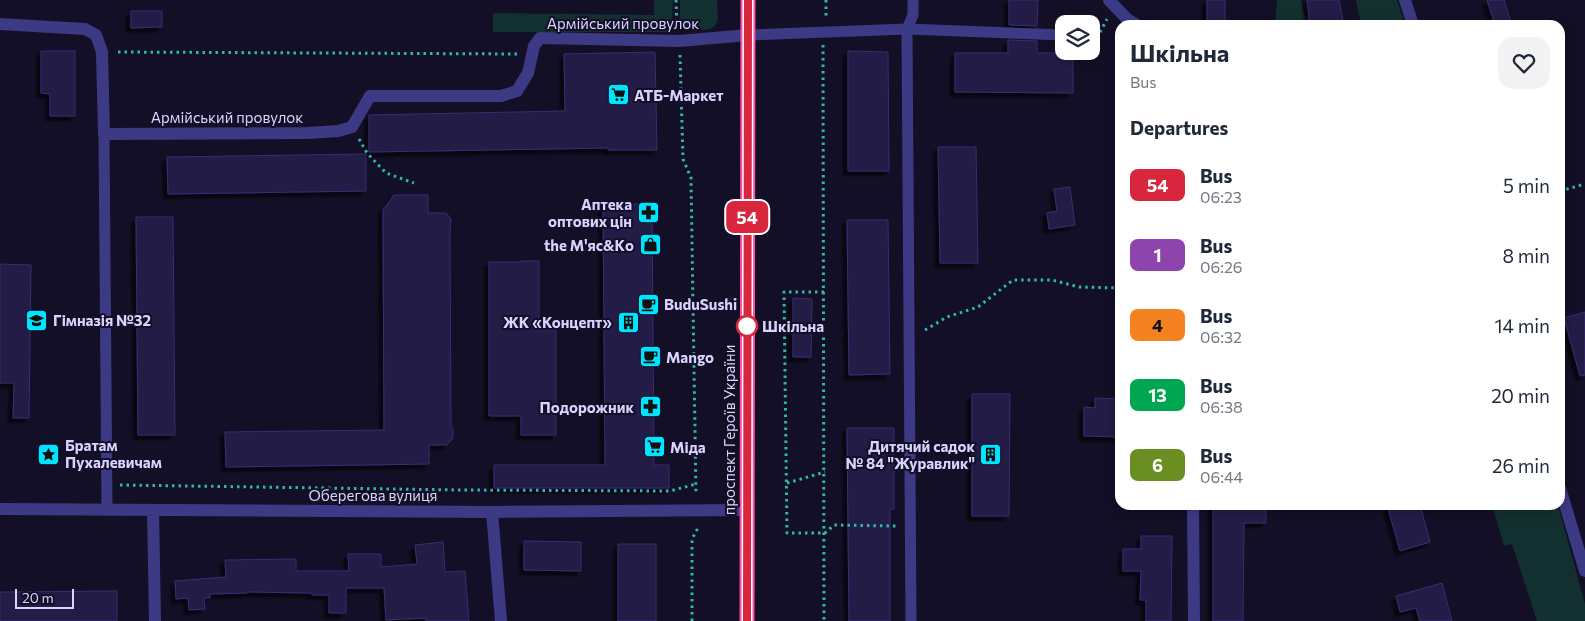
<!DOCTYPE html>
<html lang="en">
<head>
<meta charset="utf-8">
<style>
	:root { --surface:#fff; --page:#f2f2f3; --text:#1f2937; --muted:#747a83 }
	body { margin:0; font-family:Commissioner,sans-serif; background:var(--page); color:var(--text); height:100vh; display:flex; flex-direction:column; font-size:19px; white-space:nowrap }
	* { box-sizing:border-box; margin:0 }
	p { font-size:16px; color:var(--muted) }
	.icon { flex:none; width:28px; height:28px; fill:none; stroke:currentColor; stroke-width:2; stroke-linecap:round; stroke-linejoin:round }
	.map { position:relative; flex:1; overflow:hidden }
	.sheet { position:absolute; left:1115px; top:20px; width:450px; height:490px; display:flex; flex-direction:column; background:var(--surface); border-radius:15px; box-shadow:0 2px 12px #0003 }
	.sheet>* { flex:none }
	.badge { padding:0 10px; border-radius:8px; font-size:18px; line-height:32px }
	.fabs { position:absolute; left:1055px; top:15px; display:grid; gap:10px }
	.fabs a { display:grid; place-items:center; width:45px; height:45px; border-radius:10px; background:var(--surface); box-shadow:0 2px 12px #0003; font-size:25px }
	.scale { position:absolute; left:15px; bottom:12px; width:59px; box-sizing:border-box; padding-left:5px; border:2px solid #d9d4ff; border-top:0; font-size:14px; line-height:18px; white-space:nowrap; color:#d9d4ff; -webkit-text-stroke:4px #130f26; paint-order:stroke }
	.map>.badge { position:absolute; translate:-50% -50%; box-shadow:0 0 0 2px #fff }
	h2 { padding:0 15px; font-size:19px; line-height:45px }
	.round { display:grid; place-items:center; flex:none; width:52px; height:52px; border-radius:15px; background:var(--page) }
	.headline { display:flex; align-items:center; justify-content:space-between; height:85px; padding:0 15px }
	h1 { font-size:24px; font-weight:700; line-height:38px }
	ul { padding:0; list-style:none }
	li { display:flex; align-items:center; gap:15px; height:70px; padding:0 15px }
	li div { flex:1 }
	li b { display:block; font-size:19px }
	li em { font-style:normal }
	li .badge { min-width:55px; font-weight:700; text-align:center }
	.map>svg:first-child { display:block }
	.green { fill:#12302f }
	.building { fill:#241b47; stroke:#3b2d73; filter:url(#shadow) }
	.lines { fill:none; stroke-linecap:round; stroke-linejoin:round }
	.path { stroke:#2fb8b0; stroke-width:3; stroke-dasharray:2.5 4; stroke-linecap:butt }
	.lane { stroke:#3d3a85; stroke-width:11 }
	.street { stroke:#3d3a85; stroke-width:12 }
	.highway { stroke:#ff4fa3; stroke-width:15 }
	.line-casing { stroke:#fff; stroke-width:11 }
	.line { stroke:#d7263d; stroke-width:8 }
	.stop-dot { fill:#fff; stroke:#d7263d; stroke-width:2.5 }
	.labels { text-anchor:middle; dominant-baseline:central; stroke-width:4; stroke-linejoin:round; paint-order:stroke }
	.street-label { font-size:15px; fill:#d9d4ff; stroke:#130f26 }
	.poi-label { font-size:15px; font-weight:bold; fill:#d9d4ff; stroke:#130f26; text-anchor:start }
	.stop-label { font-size:15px; font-weight:bold; fill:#d9d4ff; stroke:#130f26; text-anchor:start }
</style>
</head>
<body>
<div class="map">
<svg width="1585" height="621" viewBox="0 0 1585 621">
	<defs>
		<filter id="shadow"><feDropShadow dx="-4.5" dy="4.5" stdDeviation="1" flood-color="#0009"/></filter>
	</defs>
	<rect width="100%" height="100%" fill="#130f26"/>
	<path class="green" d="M654,0H673L671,32H493V13L654,15Z
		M680,0H717C717,17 723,29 702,30C695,30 688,31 682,28L680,23Z
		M1277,0H1301L1304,14L1309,18L1310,25H1275Z
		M1356,0H1397L1405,25H1361Z
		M1492,505H1558L1585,604V621H1537L1512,544L1504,546Z"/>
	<path class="building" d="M1009,0H1038L1037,26L1009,25Z
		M1207,0H1225V21H1207Z
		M1307,0H1339L1344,25H1310Z
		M1487,0H1504L1512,25H1495Z
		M131,11H162V27L131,28Z
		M1008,40L1037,41V53H1073V93L955,92V53H1008Z
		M41,51H75V116H50V94L41,93Z
		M848,51L888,52L889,171H848Z
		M655,52L657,150H608V148L369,152V115L565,111L564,54Z
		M938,147H976L978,263H940Z
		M366,154V191L168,194L167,157Z
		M1070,187L1075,225L1049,229L1047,213L1057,211L1054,189Z
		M394,195H428V213H446L451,219L450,233L451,427L453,429V438L447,445H429V464L226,467L225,432L384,430L383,210Z
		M603,204H652L654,465H669V488H494V465H605Z
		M136,217H173L175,435H138Z
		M847,220H888L890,374L849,375Z
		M521,261H539V330H556V435H521V416H489V262H521Z
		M0,264L31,265L29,418H13L14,383H0Z
		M793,298L812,299L811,357H793Z
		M1585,312V375L1580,376L1564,318Z
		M972,394H1010L1009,516H972Z
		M1095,398L1120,399V437L1084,436V407L1095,408Z
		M847,428H894V509H890V621H849Z
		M1213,505H1266V523H1244L1243,621H1213Z
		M1387,505H1420L1430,542L1400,551Z
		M1141,536H1172L1171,621H1146V600H1140L1141,571H1123V549H1141Z
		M524,541L581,542V571L524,570Z
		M443,542L445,572L465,571L469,621H426V618L386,620L384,588H346V613H329V595H312V593L247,592V593L210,594V598H204L205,609L189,610L188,598L176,599L175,581L226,577L225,560L296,559V571H349L348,554H381V567L417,564L415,545Z
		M618,544H656V621H618Z
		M1442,583L1452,621H1420L1416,608L1400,612L1396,596Z
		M117,591V621H0V592Z"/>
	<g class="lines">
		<path class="path" d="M676,0L677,27
			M826,0V17
			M1097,38L1107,19
			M823,45L824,621
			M118,52L517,54
			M680,55L683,159L691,178L696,495
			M359,139L367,153L386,173L414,183
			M1560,191L1585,184
			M824,292H784L787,533H825L834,525L896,526
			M925,330L947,317L978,307L1013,280H1052L1079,287L1120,288
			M787,483L825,472
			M120,485L460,490L670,491L696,484
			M692,621V539L699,526"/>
		<path class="lane" d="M748,35L907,29L1064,35
			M1091,49L1092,50
			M104,134L107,510
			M911,621L907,29L913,15V0"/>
		<path class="street" d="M1109,0L1127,19L1137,25
			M1405,0L1413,25
			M0,24L85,29L96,35L102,52L104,134L307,133L338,131L352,127L370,96H501L517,91L528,73L534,46L540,38L679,41L748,35
			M1560,488L1585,571
			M1193,505L1194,621
			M0,509L492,512L746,510
			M153,511L155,621
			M492,512L501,621"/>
		<path class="highway" d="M747,621L748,0"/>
	</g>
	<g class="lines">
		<defs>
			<path id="line" d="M747,621L748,0"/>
		</defs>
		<use href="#line" class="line-casing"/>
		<use href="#line" class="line"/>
	</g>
	<defs>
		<symbol id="supermarket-square" viewBox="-11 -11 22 22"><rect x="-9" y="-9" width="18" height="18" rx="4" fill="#00e5ff" stroke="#130f26"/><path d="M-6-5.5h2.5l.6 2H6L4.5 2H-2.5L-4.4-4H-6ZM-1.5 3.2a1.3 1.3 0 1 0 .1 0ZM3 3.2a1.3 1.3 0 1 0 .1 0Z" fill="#111"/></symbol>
		<symbol id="pharmacy-square" viewBox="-11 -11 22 22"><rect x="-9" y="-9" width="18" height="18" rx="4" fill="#00e5ff" stroke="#130f26"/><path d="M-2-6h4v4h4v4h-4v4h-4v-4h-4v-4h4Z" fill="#111"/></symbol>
		<symbol id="shop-square" viewBox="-11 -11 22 22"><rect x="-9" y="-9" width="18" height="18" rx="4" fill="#00e5ff" stroke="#130f26"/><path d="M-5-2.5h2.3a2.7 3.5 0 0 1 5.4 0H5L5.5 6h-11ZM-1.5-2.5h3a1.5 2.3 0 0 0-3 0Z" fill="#111"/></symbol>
		<symbol id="cafe-square" viewBox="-11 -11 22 22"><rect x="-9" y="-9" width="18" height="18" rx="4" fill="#00e5ff" stroke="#130f26"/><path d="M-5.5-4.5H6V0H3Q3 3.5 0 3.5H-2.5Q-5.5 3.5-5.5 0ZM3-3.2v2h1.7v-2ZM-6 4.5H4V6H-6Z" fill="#111"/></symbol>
		<symbol id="school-square" viewBox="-11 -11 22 22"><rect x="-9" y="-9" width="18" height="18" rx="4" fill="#00e5ff" stroke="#130f26"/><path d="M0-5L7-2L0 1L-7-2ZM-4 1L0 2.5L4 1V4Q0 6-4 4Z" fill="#111"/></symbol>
		<symbol id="building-square" viewBox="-11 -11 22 22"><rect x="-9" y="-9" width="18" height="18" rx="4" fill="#00e5ff" stroke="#130f26"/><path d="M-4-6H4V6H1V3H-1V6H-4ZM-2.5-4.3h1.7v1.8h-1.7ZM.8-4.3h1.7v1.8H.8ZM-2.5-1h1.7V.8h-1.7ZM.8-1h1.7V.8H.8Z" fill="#111"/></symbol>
		<symbol id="sight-square" viewBox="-11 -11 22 22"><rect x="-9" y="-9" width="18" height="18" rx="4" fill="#00e5ff" stroke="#130f26"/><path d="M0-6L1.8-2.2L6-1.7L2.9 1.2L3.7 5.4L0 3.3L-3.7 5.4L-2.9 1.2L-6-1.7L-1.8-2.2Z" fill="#111"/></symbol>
	</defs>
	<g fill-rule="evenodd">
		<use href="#supermarket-square" x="606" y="82" width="25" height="25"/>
		<use href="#pharmacy-square" x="636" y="200" width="25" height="25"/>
		<use href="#shop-square" x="638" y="232" width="25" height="25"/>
		<use href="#cafe-square" x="636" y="292" width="25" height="25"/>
		<use href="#school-square" x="24" y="308" width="25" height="25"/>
		<use href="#building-square" x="616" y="310" width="25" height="25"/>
		<use href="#cafe-square" x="638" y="344" width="25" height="25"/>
		<use href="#pharmacy-square" x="638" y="394" width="25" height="25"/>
		<use href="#supermarket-square" x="642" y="434" width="25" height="25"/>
		<use href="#sight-square" x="36" y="442" width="25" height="25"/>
		<use href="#building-square" x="978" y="442" width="25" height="25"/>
	</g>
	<circle class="stop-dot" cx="747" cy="326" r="10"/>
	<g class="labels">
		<g class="street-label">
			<text x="623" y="23">Армійський провулок</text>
			<text x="227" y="117">Армійський провулок</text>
			<text transform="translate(729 430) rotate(-90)">проспект Героїв України</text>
			<text x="373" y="495">Оберегова вулиця</text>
		</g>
		<g class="poi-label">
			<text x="634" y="95">АТБ-Маркет</text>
			<text x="632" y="204" text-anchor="end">Аптека<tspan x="632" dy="17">оптових цін</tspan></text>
			<text x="634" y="245" text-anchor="end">the М'яс&amp;Kо</text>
			<text x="664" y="304">BuduSushi</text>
			<text x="53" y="320">Гімназія №32</text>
			<text x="612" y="322" text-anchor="end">ЖК «Концепт»</text>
			<text x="666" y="357">Mango</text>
			<text x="634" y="407" text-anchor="end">Подорожник</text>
			<text x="65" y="445">Братам<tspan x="65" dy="17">Пухалевичам</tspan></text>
			<text x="975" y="446" text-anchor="end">Дитячий садок<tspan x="975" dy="17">№ 84 "Журавлик"</tspan></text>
			<text x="670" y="447">Міда</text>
		</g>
		<g class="stop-label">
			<text x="762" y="326">Шкільна</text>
		</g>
	</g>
</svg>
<div class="fabs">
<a><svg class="icon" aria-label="layers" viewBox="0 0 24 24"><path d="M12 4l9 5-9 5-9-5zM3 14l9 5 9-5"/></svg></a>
</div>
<div class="scale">20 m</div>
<b class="badge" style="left:747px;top:217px;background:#d7263d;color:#fff">54</b>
<section class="sheet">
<div class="headline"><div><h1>Шкільна</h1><p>Bus</p></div><a class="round"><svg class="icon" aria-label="heart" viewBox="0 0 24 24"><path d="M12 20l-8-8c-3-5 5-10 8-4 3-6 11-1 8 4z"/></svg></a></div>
<h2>Departures</h2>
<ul>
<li><span class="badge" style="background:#d7263d;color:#fff">54</span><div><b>Bus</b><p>06:23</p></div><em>5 min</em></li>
<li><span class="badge" style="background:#8e44ad;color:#fff">1</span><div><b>Bus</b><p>06:26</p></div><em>8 min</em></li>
<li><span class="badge" style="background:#f58220;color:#111">4</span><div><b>Bus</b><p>06:32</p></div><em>14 min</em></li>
<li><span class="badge" style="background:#00a651;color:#fff">13</span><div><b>Bus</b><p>06:38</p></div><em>20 min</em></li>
<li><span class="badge" style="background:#6b8e23;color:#fff">6</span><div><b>Bus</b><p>06:44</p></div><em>26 min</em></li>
</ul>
</section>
</div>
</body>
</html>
